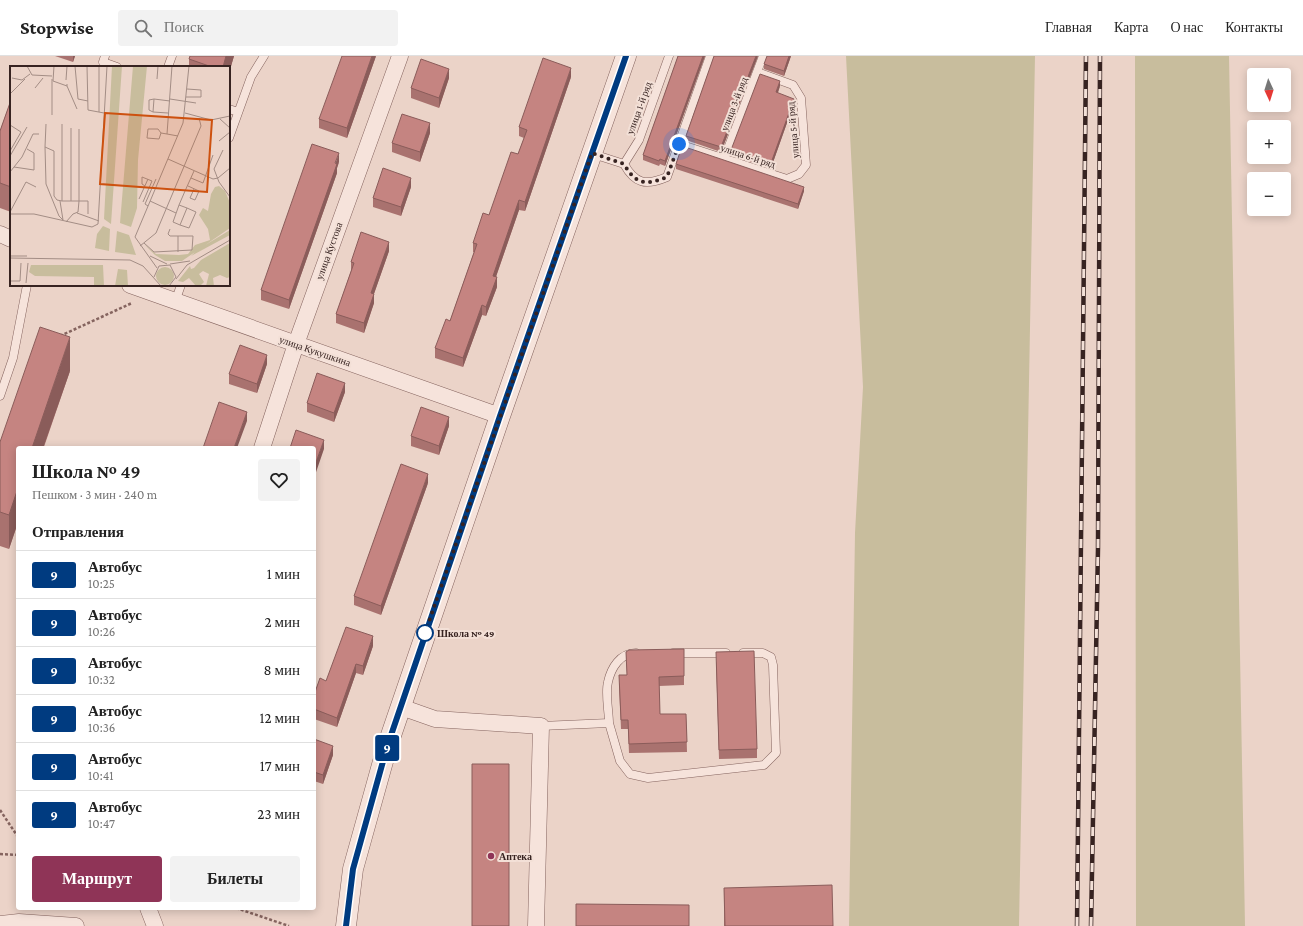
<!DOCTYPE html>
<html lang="ru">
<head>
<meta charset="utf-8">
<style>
	:root { --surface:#fff; --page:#f2f2f2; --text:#222; --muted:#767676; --line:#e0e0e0; --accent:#8f3457 }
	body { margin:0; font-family:"Crimson Pro",serif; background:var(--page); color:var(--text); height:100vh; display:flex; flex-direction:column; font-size:15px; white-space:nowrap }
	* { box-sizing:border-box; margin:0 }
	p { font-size:13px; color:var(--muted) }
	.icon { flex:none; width:22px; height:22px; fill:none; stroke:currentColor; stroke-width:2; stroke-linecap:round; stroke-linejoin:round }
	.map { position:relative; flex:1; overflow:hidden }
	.drawer { position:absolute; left:16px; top:390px; width:300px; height:464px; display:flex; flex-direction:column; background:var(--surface); border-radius:4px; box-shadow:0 2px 10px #0003 }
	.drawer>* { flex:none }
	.badge { padding:0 8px; border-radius:3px; font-size:14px; line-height:26px }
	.needle { width:26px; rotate:176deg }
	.buttons { position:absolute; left:1247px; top:12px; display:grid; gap:8px }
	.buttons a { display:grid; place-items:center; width:44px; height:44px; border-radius:4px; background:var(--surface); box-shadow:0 2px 10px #0003; font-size:20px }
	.you { position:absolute; width:20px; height:20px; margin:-10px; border:3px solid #fff; border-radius:50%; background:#1a73e8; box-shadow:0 0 0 6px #1a73e833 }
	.map>.badge { position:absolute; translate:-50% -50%; box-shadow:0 0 0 2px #fff }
	h2 { padding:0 16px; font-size:15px; line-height:36px }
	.round { display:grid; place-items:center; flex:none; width:42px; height:42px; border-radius:4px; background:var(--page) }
	.headline { display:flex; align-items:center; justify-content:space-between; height:68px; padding:0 16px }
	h1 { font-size:19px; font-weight:600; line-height:30px }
	.button { display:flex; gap:8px; margin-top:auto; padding:8px 16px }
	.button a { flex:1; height:46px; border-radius:4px; background:var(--accent); color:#fff; font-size:16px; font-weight:600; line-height:46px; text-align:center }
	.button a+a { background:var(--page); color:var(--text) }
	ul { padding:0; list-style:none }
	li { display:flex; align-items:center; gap:12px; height:48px; padding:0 16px; border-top:1px solid var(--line) }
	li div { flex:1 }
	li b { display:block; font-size:15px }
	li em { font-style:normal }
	li .badge { min-width:44px; font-weight:700; text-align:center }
	header { display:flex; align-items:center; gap:24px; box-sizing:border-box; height:56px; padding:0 20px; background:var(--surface); border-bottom:1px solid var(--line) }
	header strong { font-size:19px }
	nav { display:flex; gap:22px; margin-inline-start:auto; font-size:14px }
	.search { width:280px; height:36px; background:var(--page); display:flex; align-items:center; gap:10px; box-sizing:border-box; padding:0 14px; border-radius:4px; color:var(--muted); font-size:15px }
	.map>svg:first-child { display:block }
	.green { fill:#c8bd9d }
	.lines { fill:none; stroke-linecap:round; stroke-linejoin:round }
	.service-casing { stroke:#85645f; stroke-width:9 }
	.minor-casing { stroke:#85645f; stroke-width:17 }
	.tertiary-casing { stroke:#85645f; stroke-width:21 }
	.path { stroke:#85645f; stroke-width:2.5; stroke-dasharray:3 2; stroke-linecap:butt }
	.service { stroke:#f6e3db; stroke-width:8 }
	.minor { stroke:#f6e3db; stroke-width:16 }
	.tertiary { stroke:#f6e3db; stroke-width:20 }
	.rail-casing { stroke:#372321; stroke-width:4.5 }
	.rail { stroke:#f3e0d7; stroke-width:3; stroke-dasharray:9; stroke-linecap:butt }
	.wall { fill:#a9726f }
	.shaded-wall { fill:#8a5c5a }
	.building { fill:#c58481; stroke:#8a5c5a }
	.line-casing { stroke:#fff; stroke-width:9 }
	.line { stroke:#003b80; stroke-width:6 }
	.walk { stroke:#372321; stroke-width:4; stroke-dasharray:0 7.2 }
	.stop-dot { fill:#fff; stroke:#003b80; stroke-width:2 }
	.poi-dot { fill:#8f3457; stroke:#f3e0d7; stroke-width:1.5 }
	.labels { text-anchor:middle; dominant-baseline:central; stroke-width:4; stroke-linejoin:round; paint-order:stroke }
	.street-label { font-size:10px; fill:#372321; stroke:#f3e0d7 }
	.stop-label { font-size:10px; font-weight:bold; fill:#372321; stroke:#f3e0d7; text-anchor:start }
	.poi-label { font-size:10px; font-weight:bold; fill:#372321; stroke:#f3e0d7; text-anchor:start }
	.inset-road { fill:none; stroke:#a38d85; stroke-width:1 }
	.view { fill:#cd510f; fill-opacity:0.15; stroke:#cd510f; stroke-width:2 }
	.inset-edge { fill:none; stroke:#372321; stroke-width:2 }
</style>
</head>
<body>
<header>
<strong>Stopwise</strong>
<div class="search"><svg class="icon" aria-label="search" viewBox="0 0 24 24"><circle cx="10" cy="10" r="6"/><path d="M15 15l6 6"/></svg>Поиск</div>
<nav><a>Главная</a><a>Карта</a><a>О нас</a><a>Контакты</a></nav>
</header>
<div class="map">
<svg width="1303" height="870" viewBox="0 0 1303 870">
	<rect width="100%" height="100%" fill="#ebd3c8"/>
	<path class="green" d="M846,0H1035L1019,870H849L855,477L863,331Z
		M1135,0H1229L1245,870H1136Z"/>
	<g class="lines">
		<defs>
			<path id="service" d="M105,0L103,6L117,11
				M168,11L172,0
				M229,53L238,56
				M229,82L251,21L264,0
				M679,88L787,123L799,118L806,109L801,42L793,29L757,16
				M593,98L624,108C635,128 646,130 667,121L710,0
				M724,103L763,0
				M624,108L639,84L669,0
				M175,246L181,229
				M0,340L13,302L27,229
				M673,597H726
				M609,667C609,656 605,637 608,626C611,612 620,597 636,597
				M541,670L609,667L620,705L630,718L648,722L764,709L776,697L773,609L771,601L763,597H743"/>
			<path id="minor" d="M0,178L11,183
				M130,229L500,360
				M262,392L296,288L400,0
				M401,651L435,663L541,670L536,870
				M148,852L155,870
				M0,868L19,866L76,870"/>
			<path id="tertiary" d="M346,870L353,813L387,691L500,360L626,0"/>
		</defs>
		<use href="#service" class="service-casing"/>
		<use href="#minor" class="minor-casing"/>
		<use href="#tertiary" class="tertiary-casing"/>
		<path class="path" d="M60,280L132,247
			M0,754L18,781
			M0,798L18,799
			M236,852L289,870"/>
		<use href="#service" class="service"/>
		<use href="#minor" class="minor"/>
		<use href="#tertiary" class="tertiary"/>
		<defs>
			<path id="rail" d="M1077,870L1086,0
				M1091,870L1098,492L1100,0"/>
		</defs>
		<use href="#rail" class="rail-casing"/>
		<use href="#rail" class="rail"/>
	</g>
	<path class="wall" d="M55,0H75L73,6Z
		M190,0H234L229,17V11H189V3Z
		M376,0L347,82L319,72V63Z
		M678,0H705L665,110L660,108L659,110L643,104V99Z
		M758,0L721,96L686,84V80Z
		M791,0L784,20L764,13V8Z
		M571,21L525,155L519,154L496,221L497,231L486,260L482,259L463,311L435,302V292L450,265L474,196H473V187L489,159L518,98L524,82L519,80V71Z
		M449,22L439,52L411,42V32Z
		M780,30L778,37L794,47L771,112L731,99V94Z
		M11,44V156L0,152V75Z
		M430,77L420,106L392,96V87Z
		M339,106L337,112V117L289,253L261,244V234Z
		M676,108L804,135L798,153L676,113Z
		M411,131L401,160L373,151V142Z
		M389,195L374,238V247L364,277L336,267V258L351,215V206Z
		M267,308L257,337L229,328V318Z
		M70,315L9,493L0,490V386Z
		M345,336L334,366L307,356V347Z
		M449,370L439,399L411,390V380Z
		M428,427L381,559L354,549V540Z
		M373,590L363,619L356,617L337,671L314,663V639Z
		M626,596L684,620V629L659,630L660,658H686L687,696L629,697L628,673H621L619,628L627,619Z
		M716,605L757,693V702L719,703Z
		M314,683L333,699L323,728L314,725Z
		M724,832L833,870H724Z"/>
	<path class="shaded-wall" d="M73,0H75L73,6Z
		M226,0H234L229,17V11H223Z
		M372,0H376L347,82V72Z
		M703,0H705L665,110V105Z
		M756,0H758L721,96V91Z
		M789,0H791L784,20V15Z
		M571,12V21L525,155V146Z
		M449,13V22L439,52V42Z
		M780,25V30L776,41V36Z
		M794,43V47L771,112V107Z
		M430,67V77L420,106V96Z
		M339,97V106L337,112V117L289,253V244Z
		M411,122V131L401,160V151Z
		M804,131V135L798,153V148Z
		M519,144V154L493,229V220Z
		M389,186V195L371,246V237Z
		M497,221V231L486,260V251Z
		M374,238V247L364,277V267Z
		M482,249V259L463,311V302Z
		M70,281V315L43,392H32Z
		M267,299V308L257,337V328Z
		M345,327V336L334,366V357Z
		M247,356V365L237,392H234Z
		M449,361V370L439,399V390Z
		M324,384V393L314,422V412Z
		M428,418V427L381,559V550Z
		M18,432V466L9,493V459Z
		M373,580V590L363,619V610Z
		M356,608V617L337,671V662Z
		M333,690V699L323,728V719Z"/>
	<path class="building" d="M190,0H226L223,11H212L189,3Z
		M342,0H372L347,72L319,63Z
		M678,0H703L665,105L660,103L659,105L643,99Z
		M714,0H756L721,91L686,80Z
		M767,0H789L784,15L764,8Z
		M543,2L571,12L525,146L519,144L493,220L497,221L486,251L482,249L463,302L435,292L446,263L450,265L477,188L473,187L483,157L489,159L511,96L518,98L527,74L519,71Z
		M421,3L449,13L439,42L411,32Z
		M760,18L780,25L776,36L794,43L771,107L731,94Z
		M11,44V131L0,127V75Z
		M402,58L430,67L420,96L392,87Z
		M312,88L339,97L335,107L337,108L289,244L261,234Z
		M682,90L804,131L798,148L676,108Z
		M383,112L411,122L401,151L373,142Z
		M361,176L389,186L371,237L374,238L364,267L336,258L354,207L351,206Z
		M40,271L70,281L32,392H18V432L9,459L0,456V386Z
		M240,289L267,299L257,328L229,318Z
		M317,317L345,327L334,357L307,347Z
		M219,346L247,356L234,392H203Z
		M421,351L449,361L439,390L411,380Z
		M296,374L324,384L314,412V392H290Z
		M401,408L428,418L381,550L354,540Z
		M346,571L373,580L363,610L356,608L337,662L314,653V639L320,622L326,625Z
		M684,593V620L659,621L660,658H686L687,686L629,688L628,664H621L619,619H627L626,596L629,594Z
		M754,595L757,693L719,694L716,596Z
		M314,683L333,690L323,719L314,716Z
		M472,708H509V870H472Z
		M832,829L833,870H725L724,832Z
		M576,848L689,849V870H576Z"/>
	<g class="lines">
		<defs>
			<path id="line" d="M346,870L353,813L387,691L500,360L626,0"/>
		</defs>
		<use href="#line" class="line-casing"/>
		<use href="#line" class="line"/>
		<path class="walk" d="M425,577L592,97L624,108C635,128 646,130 667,121L679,88"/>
	</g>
	<circle class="stop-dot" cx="425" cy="577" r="8"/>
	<circle class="poi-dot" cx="491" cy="800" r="4"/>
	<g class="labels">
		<g class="street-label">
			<text transform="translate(734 48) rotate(-69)">улица 3-й ряд</text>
			<text transform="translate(639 52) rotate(-70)">улица 1-й ряд</text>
			<text transform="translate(793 74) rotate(-95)">улица 5-й ряд</text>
			<text transform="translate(748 100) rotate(18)">улица 6-й ряд</text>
			<text transform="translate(329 195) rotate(-70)">улица Кустова</text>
			<text transform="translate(315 295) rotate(19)">улица Кукушкина</text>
		</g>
		<g class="stop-label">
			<text x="437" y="577">Школа № 49</text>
		</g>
		<g class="poi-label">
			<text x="499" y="800">Аптека</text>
		</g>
	</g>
	<g transform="translate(10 10)">
		<rect width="220" height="220" fill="#ebd3c8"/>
		<path d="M102,0H112L101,158L94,153ZM123,0H137L128,94L127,142L121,161L110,157ZM209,120L215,125L220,137V162L172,195H155L145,189L134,178L146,188L169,189L178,188L185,179L200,174L198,163L189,149L193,142L198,145L201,128L205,121ZM93,160L100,163L99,185L85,182L87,168ZM220,164V169L181,190L187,184ZM107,165L119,169L126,189L105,186ZM220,177V211L217,212L210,209L203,212L204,220H196L199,208L193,205L189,208L194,216L190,220H186L179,212L173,216L168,215L180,200L181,203L184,202L191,194ZM21,199H93L94,220H84V211L25,210L19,206ZM146 210a9 9 0 1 1 18 0a9 9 0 1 1-18 0ZM108,203L117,204L118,220H105Z" fill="#c8bd9d"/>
		<path class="inset-road" d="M17,0L22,9L42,10M44,0L43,15L57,20V18M65,0L68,33L78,35M77,0L78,44L94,47M89,0V46M162,0L157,68L168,70M2,12L12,14L20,8M147,13L148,0M56,14L57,0M57,20L67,43M25,22L33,12M0,28L15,13M176,31H191V24L177,23M160,33L186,37M143,46L139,44V34L144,33M158,47L143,46L144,33L160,35M175,47L201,54L220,50M42,49V13M210,53L220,62M36,58L35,81L44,85V130L47,134L52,135M52,58V135H69L68,146L63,148L56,156M0,59L11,66L0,85M61,62V135M69,63V135H78V148M151,67L149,73L137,72L138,63H148L151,67L157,68M209,75L220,66M35,81L36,118L49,150L53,154M213,84L204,103L209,116L220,131M0,90L17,61M158,93L203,113L208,112L220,102M4,101L24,104V87L17,83M0,106L12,91L23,68H29M181,112L193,117L203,89M135,120L132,118V111L142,115M178,120L189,125L185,134L180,132L184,123M129,133L138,113M50,135L53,154M140,135L166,147M133,136L142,115M169,139L177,142L170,159L163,156L169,139L175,125L184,105M138,140L135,138L146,113M0,146L16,116L26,121M67,147L89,155M0,148H24L82,161L88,158L97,0M170,159L179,162L186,146L177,142M134,177L144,186L182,184L183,170H160L158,168L160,163M130,180L146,167L191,60L189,52M168,186V170M1,190H17M140,190L157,198M0,192L120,194L133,200L151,220M160,198L180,195M147,202L125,171L173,57L179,0M144,211L149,200L160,199L166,211L159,220M166,213L177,199L220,174M0,215H10L11,197M16,217L18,197"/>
		<path class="view" d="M95,47L202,54L197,126L90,118Z"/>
		<rect width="220" height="220" class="inset-edge"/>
	</g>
</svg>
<div class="buttons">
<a><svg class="needle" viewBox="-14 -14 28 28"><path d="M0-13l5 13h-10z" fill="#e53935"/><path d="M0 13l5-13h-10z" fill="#767676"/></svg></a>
<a>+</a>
<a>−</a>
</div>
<div class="you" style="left:679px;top:88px"></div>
<b class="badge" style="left:387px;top:692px;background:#003b80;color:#fff">9</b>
<section class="drawer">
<div class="headline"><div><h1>Школа № 49</h1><p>Пешком · 3 мин · 240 m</p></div><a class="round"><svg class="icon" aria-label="heart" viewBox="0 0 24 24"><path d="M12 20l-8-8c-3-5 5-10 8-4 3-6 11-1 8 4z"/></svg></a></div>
<h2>Отправления</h2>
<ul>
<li><span class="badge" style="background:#003b80;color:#fff">9</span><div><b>Автобус</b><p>10:25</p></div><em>1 мин</em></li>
<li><span class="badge" style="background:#003b80;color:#fff">9</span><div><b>Автобус</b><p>10:26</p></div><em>2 мин</em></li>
<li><span class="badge" style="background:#003b80;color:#fff">9</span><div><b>Автобус</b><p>10:32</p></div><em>8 мин</em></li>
<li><span class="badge" style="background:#003b80;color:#fff">9</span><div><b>Автобус</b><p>10:36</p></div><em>12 мин</em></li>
<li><span class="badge" style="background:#003b80;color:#fff">9</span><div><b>Автобус</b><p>10:41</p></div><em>17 мин</em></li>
<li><span class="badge" style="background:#003b80;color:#fff">9</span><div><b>Автобус</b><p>10:47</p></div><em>23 мин</em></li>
</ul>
<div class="button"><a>Маршрут</a><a>Билеты</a></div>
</section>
</div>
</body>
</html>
